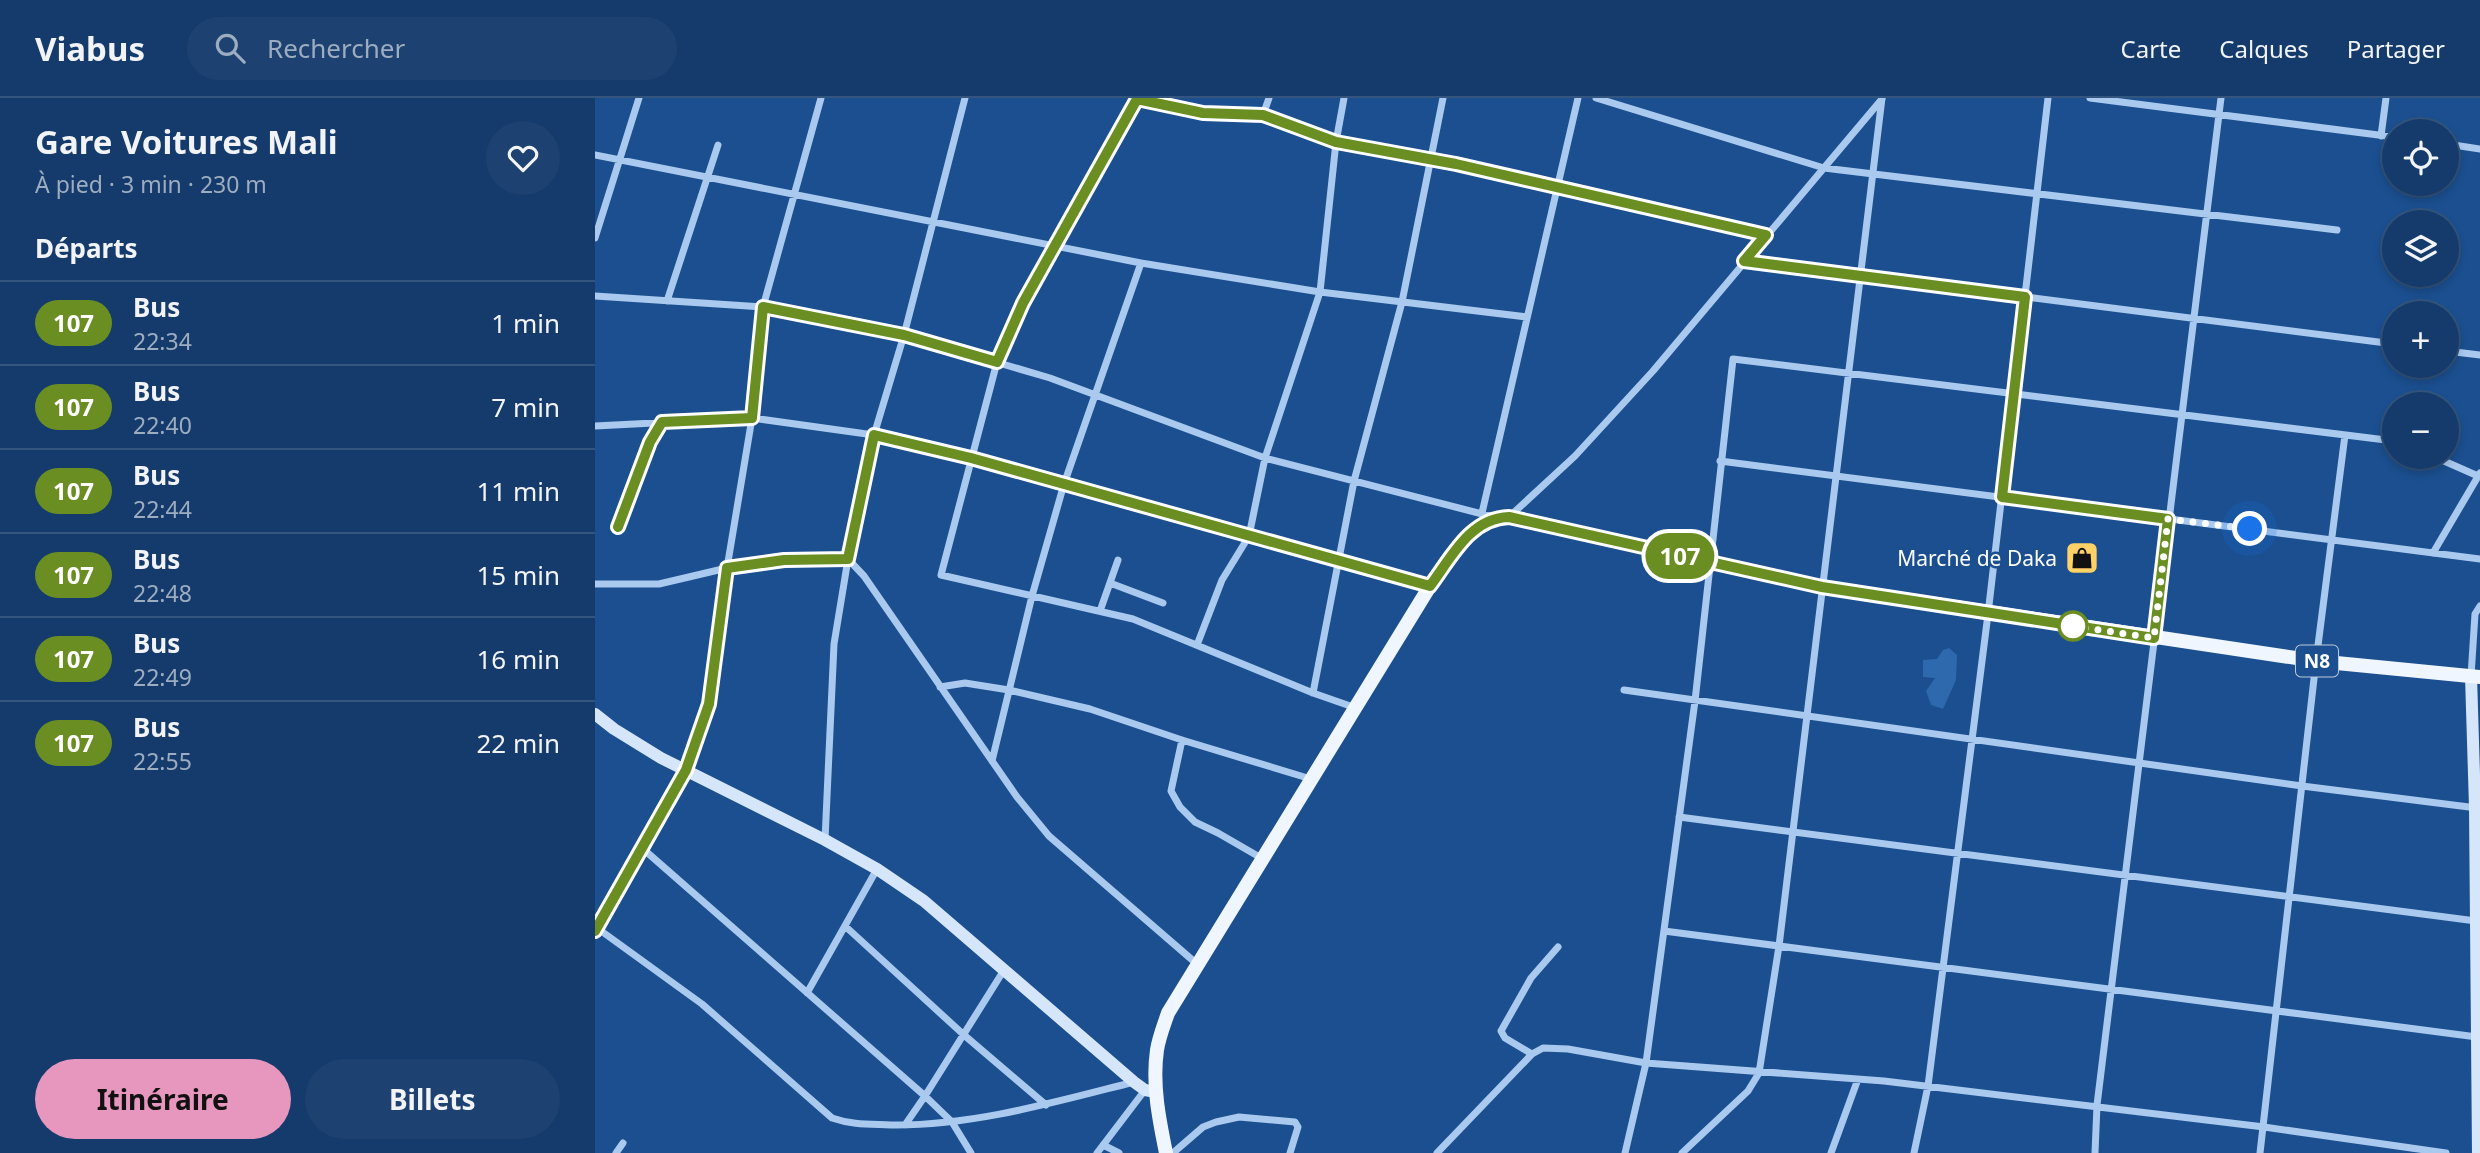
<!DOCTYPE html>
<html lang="fr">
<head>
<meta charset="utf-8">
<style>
	:root { --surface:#143b6b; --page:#1d4271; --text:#f1f3f6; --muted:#9dadc1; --line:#33557e; --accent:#e797bd }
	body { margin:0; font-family:"Noto Sans",sans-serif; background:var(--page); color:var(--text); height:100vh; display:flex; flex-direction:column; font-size:26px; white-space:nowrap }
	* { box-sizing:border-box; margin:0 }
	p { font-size:23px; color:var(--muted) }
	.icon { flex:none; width:38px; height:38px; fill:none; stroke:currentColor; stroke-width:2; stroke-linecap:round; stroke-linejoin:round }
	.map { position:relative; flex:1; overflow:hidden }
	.sheet { display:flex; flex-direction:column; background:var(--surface); width:595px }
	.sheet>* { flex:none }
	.badge { padding:0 14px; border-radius:23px; font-size:24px; line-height:46px }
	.buttons { position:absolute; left:1787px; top:21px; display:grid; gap:14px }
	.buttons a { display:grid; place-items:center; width:77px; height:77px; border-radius:50%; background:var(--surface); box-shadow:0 4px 10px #0003,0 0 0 2px var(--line); font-size:35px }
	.you { position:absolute; width:35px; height:35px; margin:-18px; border:5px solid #fff; border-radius:50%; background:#1a73e8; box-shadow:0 0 0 10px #1a73e833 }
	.map>.badge { position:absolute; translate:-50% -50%; box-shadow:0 0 0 4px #fff }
	h2 { padding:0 35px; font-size:26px; line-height:63px }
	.round { display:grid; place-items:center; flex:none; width:74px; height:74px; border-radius:37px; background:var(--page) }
	.head { display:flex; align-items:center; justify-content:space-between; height:119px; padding:0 35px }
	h1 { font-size:33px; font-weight:700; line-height:52px }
	.button { display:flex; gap:14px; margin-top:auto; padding:14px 35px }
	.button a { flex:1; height:80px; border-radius:42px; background:var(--accent); color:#111; font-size:28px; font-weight:700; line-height:80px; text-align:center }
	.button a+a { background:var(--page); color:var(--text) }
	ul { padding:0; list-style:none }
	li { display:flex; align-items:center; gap:21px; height:84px; padding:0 35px; border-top:2px solid var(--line) }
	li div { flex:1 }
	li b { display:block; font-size:26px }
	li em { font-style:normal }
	li .badge { min-width:77px; font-weight:700; text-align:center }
	header { display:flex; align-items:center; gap:42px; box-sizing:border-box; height:98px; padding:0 35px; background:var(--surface); border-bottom:2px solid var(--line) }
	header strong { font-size:33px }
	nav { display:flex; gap:38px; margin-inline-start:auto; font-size:24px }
	.search { width:490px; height:63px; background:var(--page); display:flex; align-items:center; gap:18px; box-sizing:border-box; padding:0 24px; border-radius:38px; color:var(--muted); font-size:26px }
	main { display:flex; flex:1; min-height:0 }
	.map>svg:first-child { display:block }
	.green { fill:#2e69ad }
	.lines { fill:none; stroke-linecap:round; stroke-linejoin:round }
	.street { stroke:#a9c9ee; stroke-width:7 }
	.secondary { stroke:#d6e6fa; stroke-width:12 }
	.primary { stroke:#f0f6ff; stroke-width:14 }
	.line-casing { stroke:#fff; stroke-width:16 }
	.line { stroke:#6b8e23; stroke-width:10 }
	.walk { stroke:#fff; stroke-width:7; stroke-dasharray:0 12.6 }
	.stop-dot { fill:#fff; stroke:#6b8e23; stroke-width:3.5 }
	.labels { text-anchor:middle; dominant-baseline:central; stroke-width:5; stroke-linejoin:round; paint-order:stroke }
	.shield { fill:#1b4f8f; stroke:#bbcadd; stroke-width:2 }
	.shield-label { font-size:19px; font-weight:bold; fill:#fff }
	.poi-label { font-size:21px; fill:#fff; stroke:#1b4f8f; text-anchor:end }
</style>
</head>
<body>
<header>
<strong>Viabus</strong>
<div class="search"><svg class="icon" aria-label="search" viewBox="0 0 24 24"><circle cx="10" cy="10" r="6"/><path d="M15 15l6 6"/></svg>Rechercher</div>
<nav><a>Carte</a><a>Calques</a><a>Partager</a></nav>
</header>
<main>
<section class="sheet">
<div class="head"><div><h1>Gare Voitures Mali</h1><p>À pied · 3 min · 230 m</p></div><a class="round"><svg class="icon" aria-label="heart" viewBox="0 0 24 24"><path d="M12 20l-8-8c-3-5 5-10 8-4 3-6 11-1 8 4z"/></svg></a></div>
<h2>Départs</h2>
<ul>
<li><span class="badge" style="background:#6b8e23;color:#fff">107</span><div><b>Bus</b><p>22:34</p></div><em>1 min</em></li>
<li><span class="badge" style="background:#6b8e23;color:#fff">107</span><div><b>Bus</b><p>22:40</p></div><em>7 min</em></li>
<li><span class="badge" style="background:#6b8e23;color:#fff">107</span><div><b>Bus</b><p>22:44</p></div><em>11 min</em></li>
<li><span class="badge" style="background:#6b8e23;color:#fff">107</span><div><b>Bus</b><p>22:48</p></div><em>15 min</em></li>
<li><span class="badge" style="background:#6b8e23;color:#fff">107</span><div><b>Bus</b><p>22:49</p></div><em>16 min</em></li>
<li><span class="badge" style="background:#6b8e23;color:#fff">107</span><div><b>Bus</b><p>22:55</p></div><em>22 min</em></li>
</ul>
<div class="button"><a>Itinéraire</a><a>Billets</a></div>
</section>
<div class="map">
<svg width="1885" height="1055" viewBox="0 0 1885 1055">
	<rect width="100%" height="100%" fill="#1b4f8f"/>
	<path class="green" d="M1354,550L1362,557L1361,582L1348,611L1336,607L1331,593L1340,580L1328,579V562L1342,561L1348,552Z"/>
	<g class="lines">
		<path class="street" d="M538,0L608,15L668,17L741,44L836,60L1171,137
			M542,0L428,205L402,264L346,477L538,521L718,595L761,610
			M1001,0L1229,70L1742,132
			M1495,0L1799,39
			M668,17L674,0
			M1786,38L1791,0
			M1852,46L1885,51
			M0,57L546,165L725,194L932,219
			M0,140L44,0
			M1149,163L1799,246
			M0,198L168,209L309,237L455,280L670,360L899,419
			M72,203L123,47
			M1852,253L1885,257
			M0,328L157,320L279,337L376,360L835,488
			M1840,359L1883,378
			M1125,363L1885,461
			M887,415L983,0
			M914,419L980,358L1058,273L1287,1
			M24,429L55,344L67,324
			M1838,455L1885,375
			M515,485L568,505
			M0,486H64L132,470L189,462L253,461L269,478L422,699L454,738L602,866
			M505,513L523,462
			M602,547L627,482L654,438L670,360L725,194L741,44L749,0
			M1876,578L1880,516L1885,508
			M345,589L370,585L414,592L495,611L587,642L716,681
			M1029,592L1707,688L1882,710
			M718,595L759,383L807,204L848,0
			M587,642L576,693L585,709L600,724L623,735L668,761
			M397,663L437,498L469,386L546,165
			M1084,719L1881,823
			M230,742L239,546L253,461L279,337L309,237L370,0
			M47,750L330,998L357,1024L376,1055
			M250,828L369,937L451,1007
			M2,830L107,906L237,1020C257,1027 275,1026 296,1027C378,1028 460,1004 539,984
			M0,833L91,672L114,605L132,470L157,320L168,209L226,0
			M1069,833L1882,939
			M212,895L282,771
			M937,956L910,940L906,933L936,880L963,849
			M310,1027L330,998L409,872
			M508,1047L524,1055
			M21,1055L28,1045
			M502,1055L550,992
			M578,1055L608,1029L621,1024L644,1019L700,1024L703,1029L695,1055
			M842,1055L937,956L948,950L973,951L1051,965L1289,983L1669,1029L1851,1055
			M1030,1055L1051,965L1100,603L1138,261L1799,343
			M1087,1055L1153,993L1164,975L1184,848L1287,0
			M1236,1055L1263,981
			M1319,1055L1333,988L1393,516L1453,0
			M1500,1055L1502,1007L1626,0
			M1665,1055L1721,563L1750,337"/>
		<path class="secondary" d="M1876,578L1880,709L1883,1055
			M0,616L19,631L66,660L230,742L282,771L329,803L539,984L550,992L561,994"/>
		<path class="primary" d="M571,1055C564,1021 557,986 562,952C564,939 569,927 573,915L835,488C856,460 875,420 914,419L1227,489L1721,563L1885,579"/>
	</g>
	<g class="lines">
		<defs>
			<path id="line" d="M0,833L91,672L114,606L132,470L189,462L253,461L279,337L376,360L835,488C856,460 875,420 914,419L1227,489L1559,540L1573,421L1407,399L1430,199L1149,163L1171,137L861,66L741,44L668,17L608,15L542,1L428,205L402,264L309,237L168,209L157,320L67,324L55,344L23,429"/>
		</defs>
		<use href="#line" class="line-casing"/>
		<use href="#line" class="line"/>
		<path class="walk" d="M1478,528L1559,540L1573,421L1655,431"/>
	</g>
	<defs>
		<symbol id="shop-square" viewBox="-11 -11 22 22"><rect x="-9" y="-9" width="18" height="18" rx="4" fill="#ffd166" stroke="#1b4f8f"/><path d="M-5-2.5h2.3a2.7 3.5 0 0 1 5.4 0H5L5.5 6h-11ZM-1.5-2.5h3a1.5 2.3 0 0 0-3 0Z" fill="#111"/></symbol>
	</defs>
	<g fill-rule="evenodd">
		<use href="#shop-square" x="1468" y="441" width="38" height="38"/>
	</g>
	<circle class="stop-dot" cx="1478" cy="528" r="14"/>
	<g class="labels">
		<rect class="shield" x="1701" y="547.5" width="42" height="31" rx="5"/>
		<g class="shield-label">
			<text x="1722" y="563">N8</text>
		</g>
		<g class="poi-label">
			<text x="1462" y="460">Marché de Daka</text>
		</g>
	</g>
</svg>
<div class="buttons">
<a><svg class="icon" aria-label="locate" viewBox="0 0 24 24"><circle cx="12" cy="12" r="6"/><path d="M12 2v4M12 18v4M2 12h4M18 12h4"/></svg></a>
<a><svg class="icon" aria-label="layers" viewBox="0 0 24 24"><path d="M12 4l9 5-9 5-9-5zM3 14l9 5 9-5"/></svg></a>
<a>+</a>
<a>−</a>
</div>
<div class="you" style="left:1655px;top:431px"></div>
<b class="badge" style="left:1085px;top:458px;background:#6b8e23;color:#fff">107</b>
</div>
</main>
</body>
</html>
